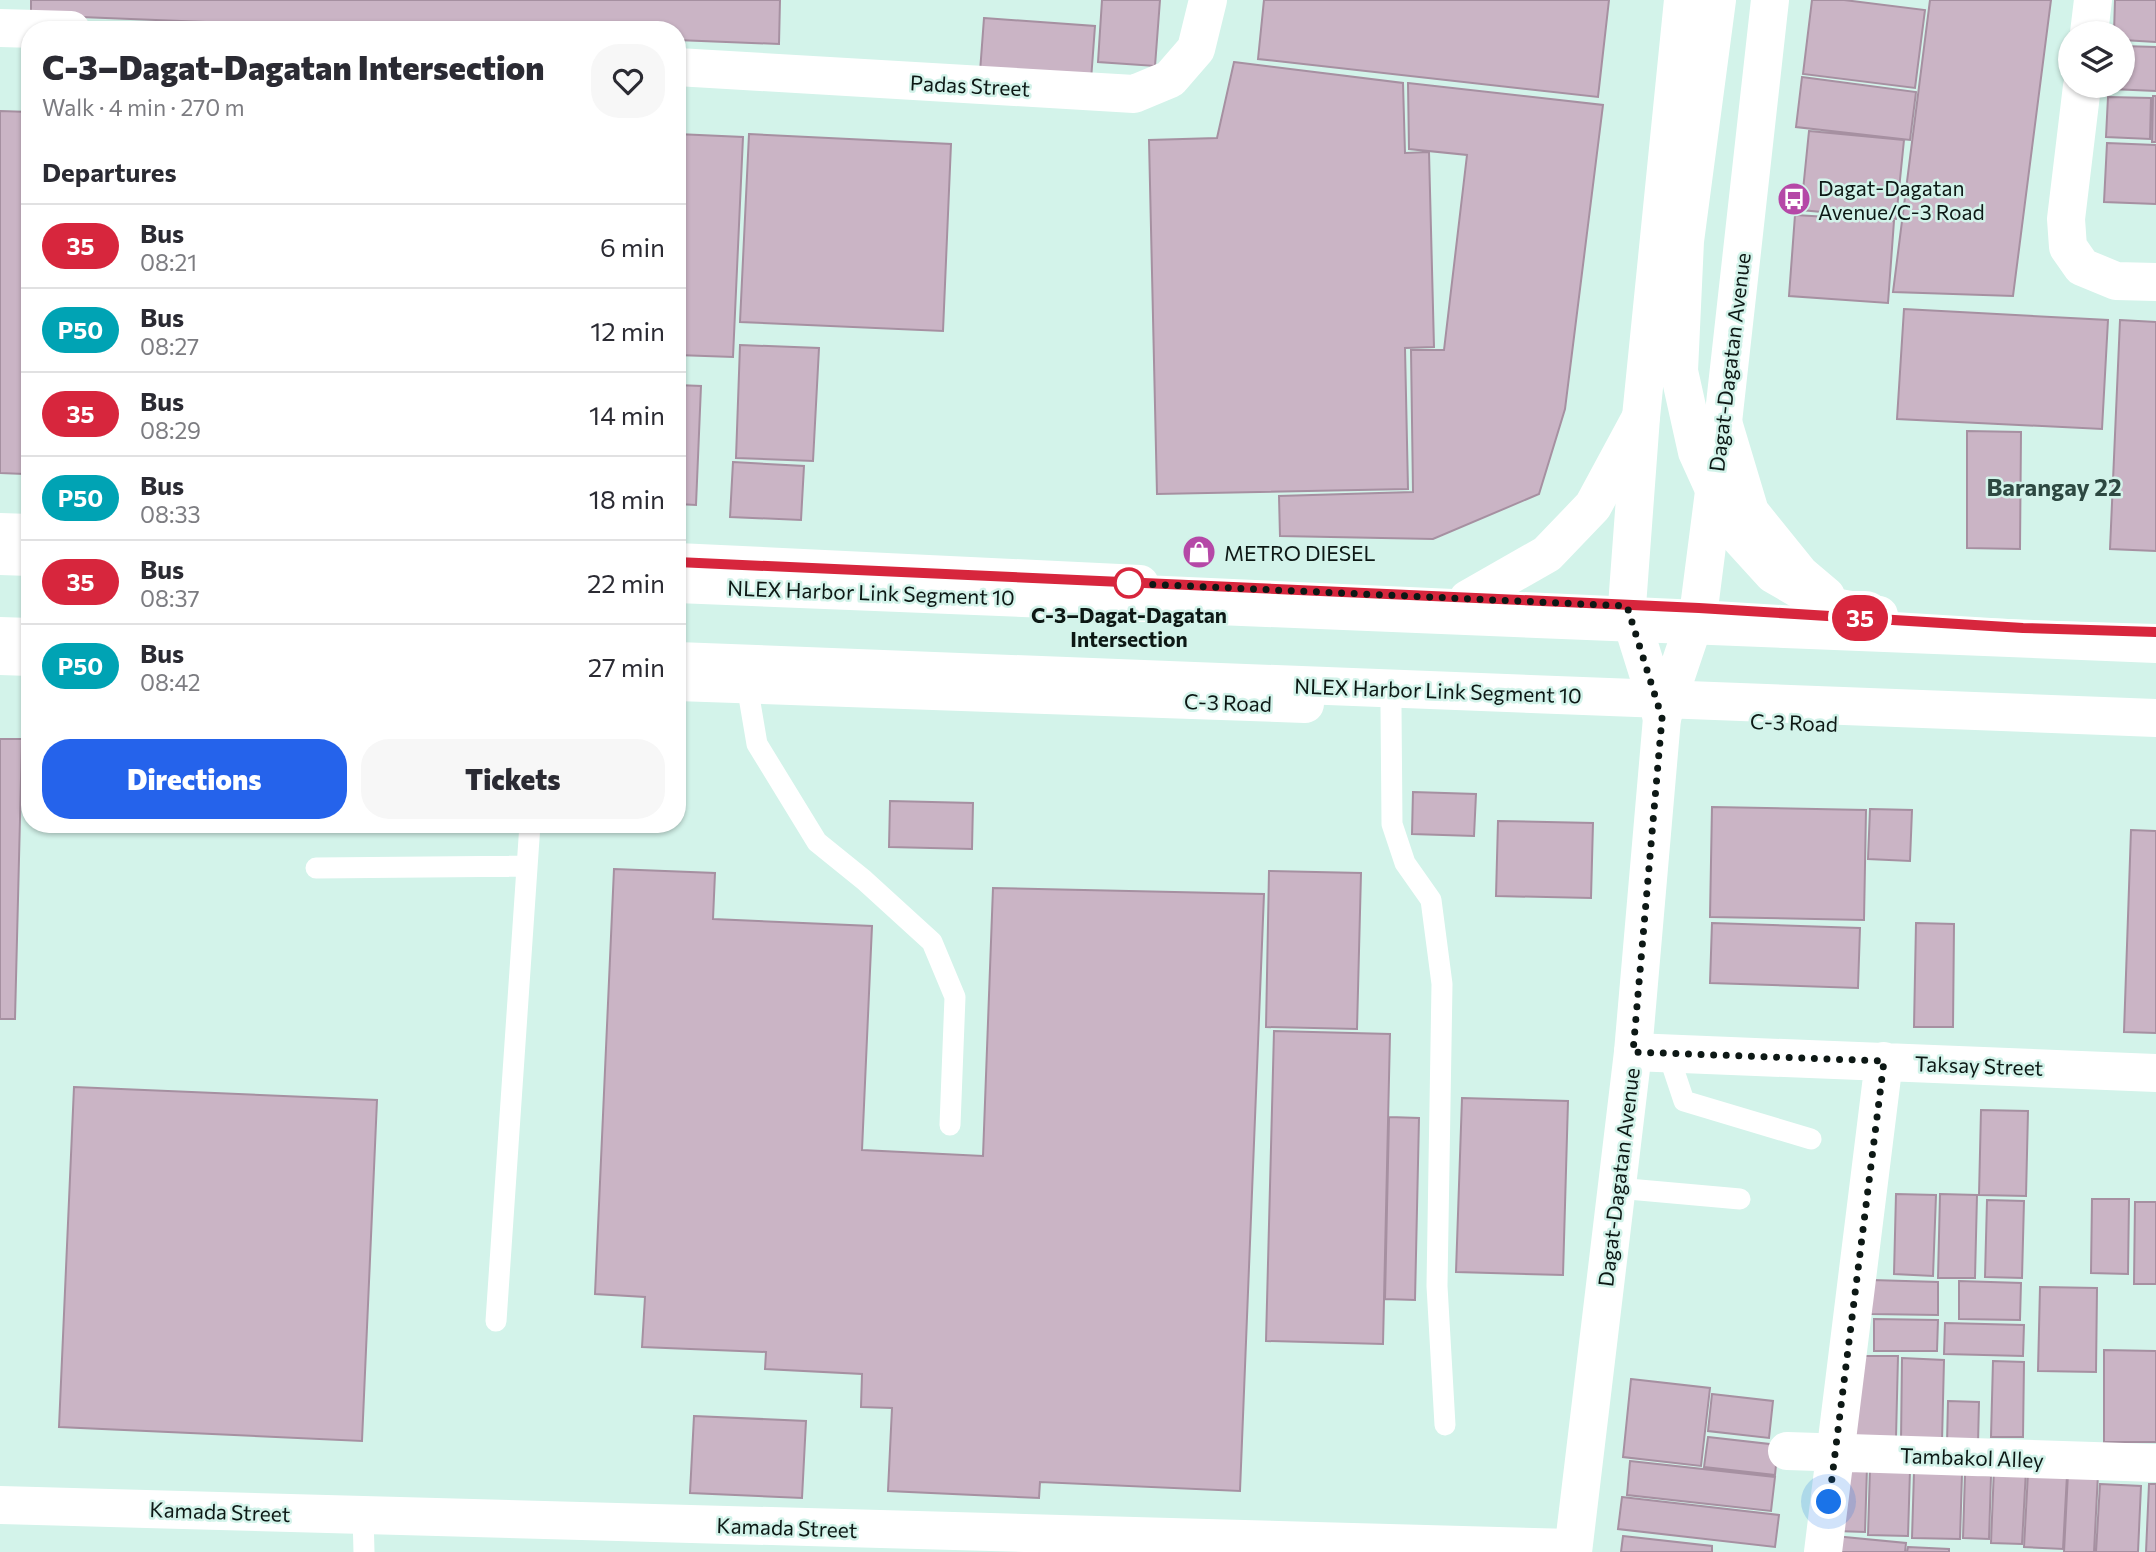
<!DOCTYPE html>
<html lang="en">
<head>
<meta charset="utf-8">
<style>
	:root { --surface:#fff; --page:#f7f7f7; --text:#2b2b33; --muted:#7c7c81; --line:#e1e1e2; --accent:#2563eb }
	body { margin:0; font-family:Commissioner,sans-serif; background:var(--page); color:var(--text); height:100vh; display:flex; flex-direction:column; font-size:26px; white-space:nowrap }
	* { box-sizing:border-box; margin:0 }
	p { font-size:23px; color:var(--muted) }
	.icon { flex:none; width:38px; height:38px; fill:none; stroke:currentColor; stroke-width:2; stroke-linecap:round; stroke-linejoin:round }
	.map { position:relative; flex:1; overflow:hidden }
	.panel { position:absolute; left:21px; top:21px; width:665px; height:812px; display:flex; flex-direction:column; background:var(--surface); border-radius:28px; box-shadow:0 2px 5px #0004 }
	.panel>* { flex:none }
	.badge { padding:0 14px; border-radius:23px; font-size:24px; line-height:46px }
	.buttons { position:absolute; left:2058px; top:21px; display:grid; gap:14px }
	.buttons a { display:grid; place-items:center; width:77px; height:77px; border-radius:50%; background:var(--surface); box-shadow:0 2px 5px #0004; font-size:35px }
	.you { position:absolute; width:35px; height:35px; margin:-18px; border:5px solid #fff; border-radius:50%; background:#1a73e8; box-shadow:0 0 0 10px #1a73e833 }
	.map>.badge { position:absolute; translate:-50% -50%; box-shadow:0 0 0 4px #fff }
	h2 { padding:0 21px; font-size:26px; line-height:63px }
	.round { display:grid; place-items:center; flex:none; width:74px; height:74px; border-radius:28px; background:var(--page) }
	.summary { display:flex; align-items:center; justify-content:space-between; height:119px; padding:0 21px }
	h1 { font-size:33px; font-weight:800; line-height:52px }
	.action { display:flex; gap:14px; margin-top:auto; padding:14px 21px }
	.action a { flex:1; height:80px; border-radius:28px; background:var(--accent); color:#fff; font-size:28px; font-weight:800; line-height:80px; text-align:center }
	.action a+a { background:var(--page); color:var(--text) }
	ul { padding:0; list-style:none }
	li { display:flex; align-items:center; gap:21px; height:84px; padding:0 21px; border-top:2px solid var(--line) }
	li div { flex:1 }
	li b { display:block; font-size:26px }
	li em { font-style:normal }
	li .badge { min-width:77px; font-weight:700; text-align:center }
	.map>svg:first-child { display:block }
	.building { fill:#cab4c5; stroke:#a690a1; stroke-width:2 }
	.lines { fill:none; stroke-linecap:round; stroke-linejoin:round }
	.service { stroke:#fff; stroke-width:21 }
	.minor { stroke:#fff; stroke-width:38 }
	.tertiary { stroke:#fff; stroke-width:38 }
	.secondary { stroke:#fff; stroke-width:38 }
	.primary { stroke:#fff; stroke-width:38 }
	.motorway { stroke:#fff; stroke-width:38 }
	.line-casing { stroke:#fff; stroke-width:16 }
	.line { stroke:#d7263d; stroke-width:10 }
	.walk { stroke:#0d1815; stroke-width:7; stroke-dasharray:0 12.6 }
	.stop-dot { fill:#fff; stroke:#d7263d; stroke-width:3.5 }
	.labels { text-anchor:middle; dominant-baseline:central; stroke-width:5; stroke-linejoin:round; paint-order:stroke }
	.street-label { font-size:21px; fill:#0d1815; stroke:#d3f3ea }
	.poi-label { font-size:21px; fill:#0d1815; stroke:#d3f3ea; text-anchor:start }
	.stop-label { font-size:21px; font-weight:bold; fill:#0d1815; stroke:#d3f3ea }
	.quarter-label { font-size:24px; font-weight:bold; fill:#2d4841; stroke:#d3f3ea }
</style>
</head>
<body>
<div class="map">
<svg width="2156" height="1552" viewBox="0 0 2156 1552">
	<rect width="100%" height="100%" fill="#d3f3ea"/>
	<path class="building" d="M31,0H780L779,44L677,40V30H407L31,15Z
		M1102,0H1160L1155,66L1098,62Z
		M1264,0H1609L1598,97L1258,59Z
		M1812,0H1844L1925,10L1915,88L1803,74Z
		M1930,0H2051L2013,296L1893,292Z
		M2115,0H2156V42L2123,40V33H2114Z
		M984,18L1095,26L1091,80L980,72Z
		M2123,46L2156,47V91L2111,89V86H2123Z
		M1234,62L1403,83L1405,153L1429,152L1434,347L1405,348L1408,489L1157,494L1149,140L1217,138Z
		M1802,77L1916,92L1910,140L1796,127Z
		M1408,83L1603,105L1565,409L1539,494L1433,539L1280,536L1279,496L1413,492L1411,350H1444L1467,155L1409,149Z
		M2153,96H2156V142H2152Z
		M2108,97L2151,98L2150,139L2106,137Z
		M0,111L30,112V309L24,474L0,473Z
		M1809,131L1904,140L1896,219L1801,210Z
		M677,134L743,137L733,357L677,355Z
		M749,134L951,144L943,331L740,322Z
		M2107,143L2156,145V204L2104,202Z
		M1795,215L1894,221L1888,303L1789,296Z
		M1904,309L2108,320L2102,429L1897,419Z
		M2120,320L2156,322V551L2110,549Z
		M740,345L819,348L813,461L736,458Z
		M677,385L701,386L696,505L677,504Z
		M1967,431L2021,432L2020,549L1967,548Z
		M733,462L804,466L801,520L730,517Z
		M0,739H22L15,1019H0Z
		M1413,792L1476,794L1474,836L1412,834Z
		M890,801L973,803L972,849L889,847Z
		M1712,807L1866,810L1864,920L1710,917Z
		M1870,809L1912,810L1910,861L1868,859Z
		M1498,821L1593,823L1591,898L1496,896Z
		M2131,830L2156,831V1033L2124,1032Z
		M614,869L715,873L713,919L872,926L862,1150L983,1156L993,888L1264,894L1240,1491L1040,1482L1039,1498L888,1491L892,1408L861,1407L862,1374L765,1369L766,1352L642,1347L645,1297L595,1294Z
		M1269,871L1361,873L1357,1029L1266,1027Z
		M1712,923L1860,928L1858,988L1710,983Z
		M1916,923L1954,924L1953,1027H1914Z
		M1274,1031L1390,1034L1383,1344L1266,1341Z
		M74,1087L377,1100L362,1441L59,1427Z
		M1462,1098L1568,1101L1563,1275L1456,1272Z
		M1981,1110L2028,1111L2026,1196L1979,1195Z
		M1389,1117L1419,1118L1415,1300L1385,1299Z
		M1896,1194L1936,1195L1933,1276L1894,1274Z
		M1940,1194L1977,1195L1975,1278H1938Z
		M2092,1199H2129L2128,1274L2091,1273Z
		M1987,1200L2024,1201L2022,1278L1985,1277Z
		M2135,1202H2156V1284H2134Z
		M1872,1280L1938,1282V1315L1871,1314Z
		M1959,1281L2021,1283L2020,1320L1959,1319Z
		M2040,1287L2097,1288L2096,1372L2038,1371Z
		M1874,1319L1938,1320L1937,1351H1874Z
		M1945,1323L2024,1325L2023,1356L1944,1354Z
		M2104,1350L2156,1351V1442H2104Z
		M1854,1356H1898L1896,1438L1852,1437Z
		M1902,1358L1944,1360L1942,1442H1901Z
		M1993,1361L2024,1362L2023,1437H1991Z
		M1631,1379L1710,1388L1701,1466L1623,1457Z
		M1712,1394L1773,1401L1769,1438L1708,1431Z
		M1948,1401L1979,1402L1978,1444L1947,1443Z
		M694,1416L806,1421L802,1498L690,1493Z
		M1708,1437L1778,1445L1775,1475L1704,1467Z
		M1630,1461L1775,1477L1771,1511L1627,1495Z
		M1838,1466L1867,1467L1865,1532L1836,1531Z
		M1870,1468L1910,1470L1908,1536L1868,1535Z
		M1994,1468L2026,1470L2022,1544L1991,1543Z
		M1914,1472L1962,1474L1960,1539L1912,1538Z
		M2028,1473L2067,1475L2063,1549L2024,1547Z
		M2068,1473L2098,1474L2094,1552H2064Z
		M1965,1474L1991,1476L1989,1539L1963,1538Z
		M2100,1484L2141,1486L2138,1552H2096Z
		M2149,1484H2156V1552H2146Z
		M1622,1497L1779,1515L1775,1547L1618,1529Z
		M1623,1536L1712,1546V1552H1621Z
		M1834,1536L1906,1543L1905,1552H1832Z
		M1908,1547L1949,1549V1552H1907Z"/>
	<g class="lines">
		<path class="service" d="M747,685L757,744L817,842L864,880L932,942L955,997L950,1125
			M1391,707L1392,824L1405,863L1431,900L1442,984L1437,1286L1445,1425
			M316,868L527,866
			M1668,1053L1684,1101L1811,1139
			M1617,1188L1740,1199
			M496,1321L530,824
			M363,1515L364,1552"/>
		<path class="minor" d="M0,28L71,30
			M2089,33L2093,0
			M677,67L1134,94L1170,79L1196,49L1208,0
			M2082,86L2066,219L2068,247L2082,267L2116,281L2156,282
			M1633,1052L2156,1073
			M1787,1451L2156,1463
			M0,1505L1573,1548
			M1823,1552L1884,1061"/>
		<path class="tertiary" d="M1573,1552L1633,1052L1662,718"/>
		<path class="secondary" d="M1662,718L1699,608L1723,422L1770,0
			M1662,718L1627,606L1641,417L1683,0"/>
		<path class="primary" d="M1723,422L1750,512L1800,574L1826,596
			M0,532L30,533
			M677,562L1140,584
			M1468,599L1547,554L1593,506L1641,417
			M0,656L30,657
			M677,682L1305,704"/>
		<path class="motorway" d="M1717,0L1685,241L1679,371L1697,452L1732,529L1773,574L1828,606L1879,615
			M0,556L30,557
			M677,584L2156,644
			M0,636L30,637
			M677,661L2156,718"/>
	</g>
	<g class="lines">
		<defs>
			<path id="line" d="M677,562L1699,608L2023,628L2156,632"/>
		</defs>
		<use href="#line" class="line-casing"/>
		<use href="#line" class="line"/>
		<path class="walk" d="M1129,583H1122L1627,606L1662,718L1633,1052L1884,1061L1829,1502"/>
	</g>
	<defs>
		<symbol id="bus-disc" viewBox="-11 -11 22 22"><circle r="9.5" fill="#b548a7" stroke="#d3f3ea"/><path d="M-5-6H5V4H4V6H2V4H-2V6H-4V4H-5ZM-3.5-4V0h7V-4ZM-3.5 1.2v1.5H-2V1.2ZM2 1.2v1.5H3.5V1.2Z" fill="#fff"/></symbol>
		<symbol id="shop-disc" viewBox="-11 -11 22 22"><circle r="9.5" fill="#b548a7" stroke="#d3f3ea"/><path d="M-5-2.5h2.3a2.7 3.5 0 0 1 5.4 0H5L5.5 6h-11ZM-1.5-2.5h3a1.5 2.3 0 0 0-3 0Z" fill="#fff"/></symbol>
	</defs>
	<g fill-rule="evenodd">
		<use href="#bus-disc" x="1775" y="180" width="38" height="38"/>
		<use href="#shop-disc" x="1180" y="533" width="38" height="38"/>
	</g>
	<circle class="stop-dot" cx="1129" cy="583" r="14"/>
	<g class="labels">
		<g class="street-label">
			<text transform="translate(970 85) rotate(3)">Padas Street</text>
			<text transform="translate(1729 362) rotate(-83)">Dagat-Dagatan Avenue</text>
			<text transform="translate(871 592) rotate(2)">NLEX Harbor Link Segment 10</text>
			<text transform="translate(1438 690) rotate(2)">NLEX Harbor Link Segment 10</text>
			<text transform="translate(1228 702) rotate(2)">C-3 Road</text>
			<text transform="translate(1794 722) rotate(2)">C-3 Road</text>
			<text transform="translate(1979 1065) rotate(2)">Taksay Street</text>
			<text transform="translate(1618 1177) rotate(-83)">Dagat-Dagatan Avenue</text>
			<text transform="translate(1972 1457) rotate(2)">Tambakol Alley</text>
			<text transform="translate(220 1511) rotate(2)">Kamada Street</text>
			<text transform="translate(787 1527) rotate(2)">Kamada Street</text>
		</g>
		<g class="poi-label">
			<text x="1818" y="187">Dagat-Dagatan<tspan x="1818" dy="24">Avenue/C-3 Road</tspan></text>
			<text x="1224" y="552">METRO DIESEL</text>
		</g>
		<g class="stop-label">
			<text x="1129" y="614">C-3–Dagat-Dagatan<tspan x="1129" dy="24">Intersection</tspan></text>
		</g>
		<g class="quarter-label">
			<text x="2054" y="486">Barangay 22</text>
		</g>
	</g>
</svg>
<div class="buttons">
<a><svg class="icon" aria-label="layers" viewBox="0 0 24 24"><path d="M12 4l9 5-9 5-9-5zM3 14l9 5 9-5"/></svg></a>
</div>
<div class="you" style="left:1829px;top:1502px"></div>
<b class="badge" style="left:1860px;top:618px;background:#d7263d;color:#fff">35</b>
<section class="panel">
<div class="summary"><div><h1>C-3–Dagat-Dagatan Intersection</h1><p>Walk · 4 min · 270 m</p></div><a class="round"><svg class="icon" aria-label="heart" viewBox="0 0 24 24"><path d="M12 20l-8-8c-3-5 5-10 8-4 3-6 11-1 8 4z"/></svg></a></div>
<h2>Departures</h2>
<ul>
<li><span class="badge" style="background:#d7263d;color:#fff">35</span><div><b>Bus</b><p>08:21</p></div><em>6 min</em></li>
<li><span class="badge" style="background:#00a3b4;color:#fff">P50</span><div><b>Bus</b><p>08:27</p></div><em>12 min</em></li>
<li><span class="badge" style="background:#d7263d;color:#fff">35</span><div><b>Bus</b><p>08:29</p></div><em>14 min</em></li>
<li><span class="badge" style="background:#00a3b4;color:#fff">P50</span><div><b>Bus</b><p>08:33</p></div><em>18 min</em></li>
<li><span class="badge" style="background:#d7263d;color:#fff">35</span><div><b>Bus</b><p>08:37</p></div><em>22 min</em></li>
<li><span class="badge" style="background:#00a3b4;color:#fff">P50</span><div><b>Bus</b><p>08:42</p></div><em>27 min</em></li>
</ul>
<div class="action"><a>Directions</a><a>Tickets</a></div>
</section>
</div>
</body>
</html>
